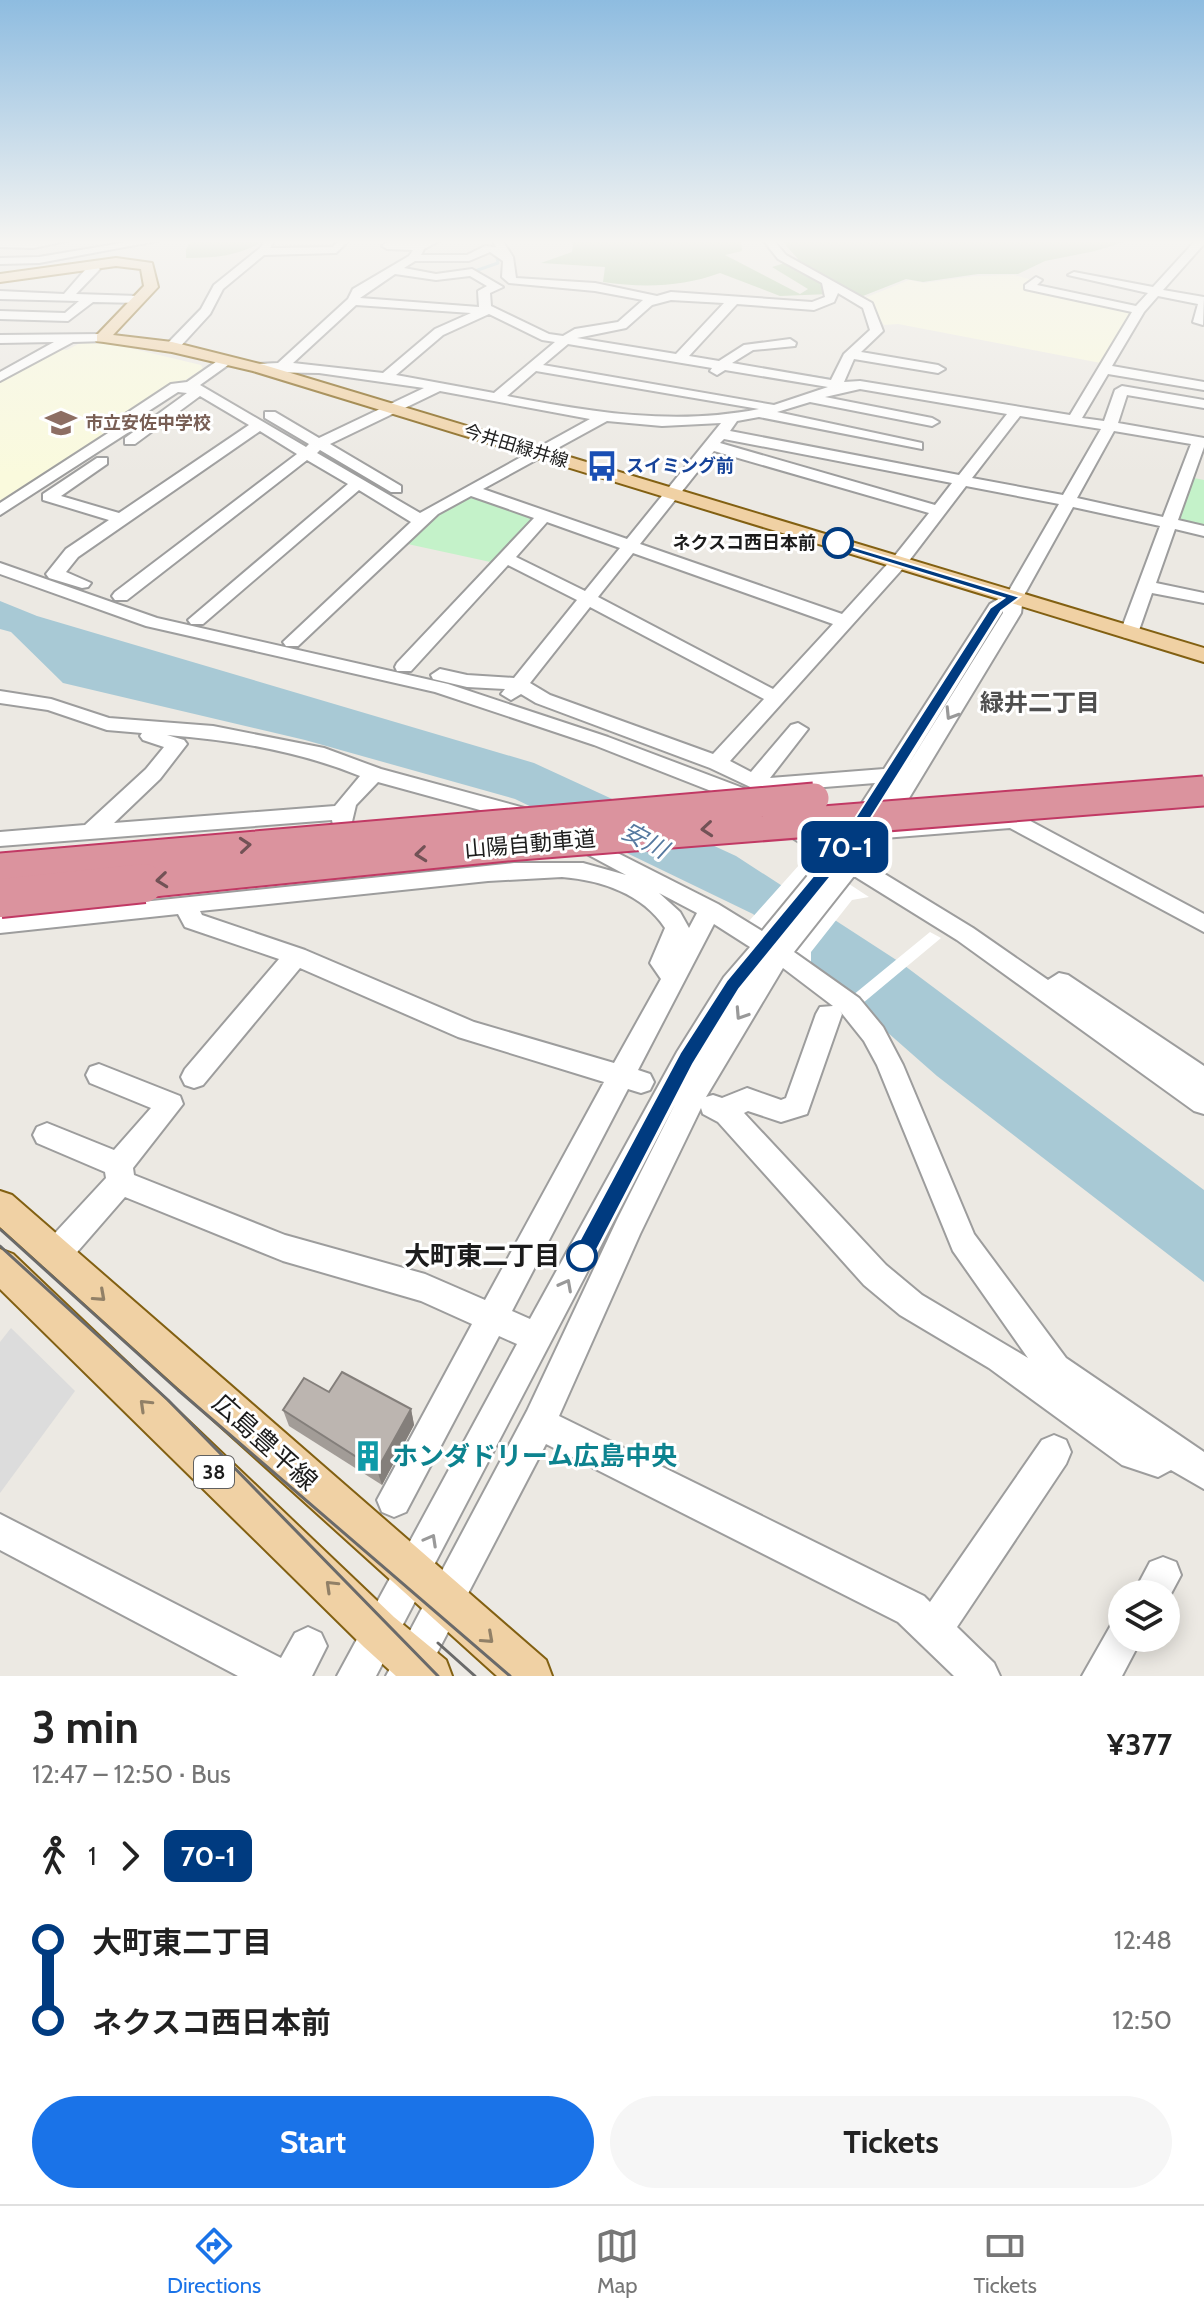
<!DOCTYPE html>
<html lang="en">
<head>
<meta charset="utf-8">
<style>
	:root { --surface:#fff; --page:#f6f6f6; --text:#222; --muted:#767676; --line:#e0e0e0; --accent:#1a73e8 }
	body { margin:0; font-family:Cabin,"Noto Sans JP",sans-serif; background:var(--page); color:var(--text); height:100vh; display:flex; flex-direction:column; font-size:30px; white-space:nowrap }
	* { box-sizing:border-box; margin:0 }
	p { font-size:26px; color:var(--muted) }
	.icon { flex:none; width:44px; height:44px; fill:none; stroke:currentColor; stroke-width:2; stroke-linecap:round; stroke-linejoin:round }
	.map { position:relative; height:1676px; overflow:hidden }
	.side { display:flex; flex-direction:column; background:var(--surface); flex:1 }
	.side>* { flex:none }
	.badge { padding:0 16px; border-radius:12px; font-size:28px; line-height:52px }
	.tools { position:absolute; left:1108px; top:1580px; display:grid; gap:16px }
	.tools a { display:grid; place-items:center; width:72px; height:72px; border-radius:50%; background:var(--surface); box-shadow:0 4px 20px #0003; font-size:40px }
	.map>.badge { position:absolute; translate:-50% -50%; box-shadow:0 0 0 4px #fff }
	.legs { display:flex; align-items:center; gap:12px; height:88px; padding:0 32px; font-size:26px }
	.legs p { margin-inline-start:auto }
	.summary { display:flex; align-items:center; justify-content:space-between; height:136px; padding:0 32px }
	h1 { font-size:44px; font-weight:700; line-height:60px }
	.cta { display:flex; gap:16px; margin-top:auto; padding:16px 32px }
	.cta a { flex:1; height:92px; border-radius:48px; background:var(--accent); color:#fff; font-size:32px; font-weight:700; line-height:92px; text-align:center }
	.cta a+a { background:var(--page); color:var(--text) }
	ul { padding:0 32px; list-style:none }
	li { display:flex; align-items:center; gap:28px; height:80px; font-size:30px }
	li i { display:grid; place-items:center; width:12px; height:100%; margin:0 10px; background:currentColor }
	li i::after { content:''; width:20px; height:20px; margin:-10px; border:6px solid; border-radius:50%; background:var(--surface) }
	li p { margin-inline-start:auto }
	li:first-child i { background:linear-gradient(#0000 50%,currentColor 0) }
	li:last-child i { background:linear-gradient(currentColor 50%,#0000 0) }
	.tabs { display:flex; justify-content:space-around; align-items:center; height:112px; border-top:2px solid var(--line); background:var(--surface); font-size:22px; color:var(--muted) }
	.tabs a { display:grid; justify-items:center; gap:4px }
	.tabs .current { color:var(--accent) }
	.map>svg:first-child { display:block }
	.education { fill:#fafadd }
	.forest { fill:#a7c69c }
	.park { fill:#c4f2c9 }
	.parking { fill:#dcdcdc }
	.water { fill:#a8c9d5 }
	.pier { fill:#fff }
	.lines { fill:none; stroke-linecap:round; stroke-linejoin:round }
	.stream { stroke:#a8c9d5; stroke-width:3 }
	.minor-casing { stroke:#9d9d9d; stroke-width:4 }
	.major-casing { stroke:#826012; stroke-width:4 }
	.minor { fill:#fff; fill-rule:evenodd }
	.major { fill:#f0d1a4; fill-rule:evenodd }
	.tram-far1 { stroke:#6a6a6a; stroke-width:2 }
	.tram { stroke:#6a6a6a; stroke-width:3 }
	.highway-bridge-far1-casing { stroke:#c13964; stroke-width:33; stroke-linecap:butt }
	.highway-bridge-casing { stroke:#c13964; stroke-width:42; stroke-linecap:butt }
	.highway-bridge-far1 { stroke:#db939e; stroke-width:29 }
	.highway-bridge { stroke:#db939e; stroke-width:38 }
	.wall { fill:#a29c97 }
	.shaded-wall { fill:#847f7b }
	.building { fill:#bcb5b0; stroke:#847f7b; stroke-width:2 }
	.oneway { stroke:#999 }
	.oneway2 { stroke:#725256 }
	.oneway3 { stroke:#918067 }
	.line-1 { fill:#003b80; stroke:#fff; stroke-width:2 }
	.stop-1-dot { fill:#fff; stroke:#003b80; stroke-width:4 }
	.labels { text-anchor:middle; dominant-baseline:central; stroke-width:6; stroke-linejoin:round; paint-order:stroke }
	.far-education-label { font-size:18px; font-weight:bold; fill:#785e54; stroke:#fff; text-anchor:start }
	.far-street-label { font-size:18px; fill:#1c1c1c; stroke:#fff }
	.far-transit-label { font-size:18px; font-weight:bold; fill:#164399; stroke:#fff; text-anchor:start }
	.far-stop-label { font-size:18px; font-weight:bold; fill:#1c1c1c; stroke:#fff; text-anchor:end }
	.shield { fill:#fff; stroke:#606060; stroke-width:2 }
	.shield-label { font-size:20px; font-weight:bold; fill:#1c1c1c }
	.street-label { font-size:22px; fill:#1c1c1c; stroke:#fff }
	.neighbourhood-label { font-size:24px; font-weight:bold; fill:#4f4f4f; stroke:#fff }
	.water-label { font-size:24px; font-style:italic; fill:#55789f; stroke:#fff }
	.near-stop-label { font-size:26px; font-weight:bold; fill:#1c1c1c; stroke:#fff; text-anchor:end }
	.near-street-label { font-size:26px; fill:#1c1c1c; stroke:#fff }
	.near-culture-label { font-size:26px; font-weight:bold; fill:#0d838f; stroke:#fff; text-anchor:start }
</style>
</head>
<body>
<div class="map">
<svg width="1204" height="1676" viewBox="0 0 1204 1676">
	<rect width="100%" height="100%" fill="#ece9e3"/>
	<path class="education" d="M1014,275L1033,280L1024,287L1133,312L1106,364L898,324L884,325L871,305L862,299L909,280L924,283L975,276Z
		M82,342L117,345L201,365L203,369L123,419L120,426L0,504V380L58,349L67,350Z"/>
	<path class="forest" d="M192,240H265C241,256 215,258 186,258V249Z
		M569,240H741L742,251L725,255L800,294L808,289L772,267L798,259L781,240H1130L1095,251L1045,261L1018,274H978L923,282L906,279L863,296L854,293L780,296L720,273C682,287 643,288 603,282L605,267L541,263L572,252L573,244Z"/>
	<path class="park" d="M1194,478L1204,480V528L1177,521Z
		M468,496L533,516L534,521L495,563L403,543L424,522Z"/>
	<path class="parking" d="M11,1328L75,1391L0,1493V1342Z"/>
	<path class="water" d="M0,601L37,616L534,763L736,856L901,963L1204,1190V1282L937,1076L753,914L515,799L305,740L63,683L11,632L0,629Z"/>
	<path class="pier" d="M800,852L869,897L852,900L811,952V970L737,923L749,921L800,864Z
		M930,932L941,938L857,1008L847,1000Z"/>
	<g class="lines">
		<path class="stream" d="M490,280L475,271L498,263L496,252
			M809,376L828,379"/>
		<defs>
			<path id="minor" d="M47,240H71L33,248L0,247V241Z
				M140,240H162L39,263L0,264V258L39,257Z
				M265,240H275L270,248L333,247L339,240H349L336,253L264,255L223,289L210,314L177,350H167V344L201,309L214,285L260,248Z
				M428,240H441L424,249L421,255H467L485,246L496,247L492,240H502L513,257L516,278L595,283L657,296L671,292L812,302L825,297L822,283L778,259L763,240H773L786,255L872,303L883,331L861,352L938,365L945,369L938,373L854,359L844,382L860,381L1070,415L1132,312L1025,289V285L1036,277L1042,280L1037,285L1136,306L1148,293L1068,275L1074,272L1153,287L1196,240H1204V244L1163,290L1204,297L1203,325L1193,322L1198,304L1158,296L1144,312L1112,366L1204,382V390L1108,374L1082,418L1104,421L1115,390L1122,386L1204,400V408L1127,395L1118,423L1204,438V447L1178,520L1204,526V536L1175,529L1156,583L1204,593V603L1152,593L1138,633L1129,638L1123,637L1120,633L1160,526L1073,507L1023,597L1021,613L894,823L1013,814L1021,816L1204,914V932L1010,828L884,838L865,862L973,928L1048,980L1059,973L1068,975L1204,1066V1114L1194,1111L957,940L854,876L794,952L859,998L883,1027L903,1065L974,1234L1066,1358L1204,1452V1489L1171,1470L1158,1477L1122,1465L989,1368L900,1315L864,1285L718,1122L703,1114L701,1108L640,1234L559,1416L924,1596L930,1602L1042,1440L1054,1435L1066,1440L1071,1452L1066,1464L957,1627L994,1663L1000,1676H954L898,1622L546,1444L425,1676H386L527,1411L617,1220L675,1104L376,1676H337L517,1344L499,1336L406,1512L394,1517L382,1512L377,1500L472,1324L421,1301L283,1261L125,1197L65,1266L54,1270L43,1266L39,1256L43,1246L106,1178L105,1172L37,1143L33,1135L37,1127L47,1123L114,1150L151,1108L90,1083L86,1075L90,1067L99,1064L180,1096L183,1104L133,1168L134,1175L285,1235L425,1274L485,1300L604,1082L458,1037L300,968L203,1085L194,1088L185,1085L181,1077L185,1069L279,959L185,927L178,914L0,933V917L514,863H583L626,875L572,846L569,841L572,836L580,834L718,904L762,931L823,857L729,798L594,745L435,692L146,626L0,574V563L157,618L448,684L608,737L743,788L835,844L875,783L761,792L710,768L536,703L521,694L511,700L501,694L505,689L467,687L433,679L431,675L440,669L467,675L514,678L577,600L508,565L411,671H397L395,667L397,663L534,518L471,496L438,514L298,646H286L283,642L411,522L359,490L203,624H191L188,620L348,484L307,460L127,600H115L112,596L115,592L297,454L260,431L78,557L66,572L91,583L88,587L82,588L49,578L46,574L66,549L109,520L43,500V494L97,458H107V464L61,496L119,513L249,425L200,396L135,444H125V438L187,393L178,392L144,414L148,418L146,421L0,515V503L122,424L119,420L121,417L171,384L187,382L223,357L235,360L200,385L306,447L309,444L265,418V412H275L319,438L424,388L319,373L258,372L251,368L258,364L278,363L348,299L353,289L409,256L413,250L387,249L382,246C394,235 413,246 428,240ZM490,252L503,261L502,277L509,283L595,291L643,300L618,322L575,329L563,336L549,334L491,306L490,293L503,287L472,269L436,274L404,268L415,261H469ZM395,274L436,280L470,276L487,286L478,291L479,307L360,298ZM838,293L863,308L870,330L844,354L831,380L732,363L753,350L795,346L796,343L790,339L744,345L719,361L689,356L737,304L814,310L834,302ZM671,300L724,303L676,354L577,338L626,328L652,305ZM356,305L471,313L435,329L383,373L293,363ZM489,314L542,340L555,342L494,393L396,375L443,335ZM568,344L712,368L710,371L717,375L725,370L828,387L774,405L543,365ZM536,371L759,409C674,426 591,412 507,396ZM860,389L1007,414L959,475L730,431L737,421L759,417L922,449V443L777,412L810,402L932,426L939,422L932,418L825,397ZM440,391L590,419L420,513L317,453L320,450L391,492H401V486L330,444ZM1020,416L1101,429L1063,495L972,478ZM607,421L662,426L721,423L627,539L483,489ZM1114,431L1191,444L1163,517L1077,498ZM724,439L952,483L935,505L720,443ZM714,451L929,513L893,558L842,614L640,544ZM966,486L1059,504L1007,594L990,604L884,769L770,778L808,729L798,723L791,725L751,772L730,761L905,566ZM547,522L620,548L585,591L516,557ZM633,553L833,624L773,689L598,597ZM590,607L764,699L713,754L550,695L530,683ZM1003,611V613L905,770ZM562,877C601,880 643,894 665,928L650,963L661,979L614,1063L474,1022L305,950L202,915L200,911L488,881ZM659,893L697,913L689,928L680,912ZM714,924L750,947L724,977L677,1052L530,1319L512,1311L628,1089L641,1093L650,1090L654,1082L650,1074L638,1070ZM783,968L833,1006L820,1007L816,1014L786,1098L781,1100L747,1088L722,1098L713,1095L706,1097ZM840,1011L864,1041L877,1065L953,1251L1028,1358L922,1295L886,1265L744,1113L748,1111L781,1122L807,1114L842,1014Z
				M92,262L100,269L76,294L138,296L142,297V303L93,302L68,321L0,319V311L65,313L79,301L0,299V291L64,294Z
				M102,334L106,335V341L73,342L0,381V372L54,342L0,343V335Z
				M0,691L51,699L109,718L213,726L324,748L381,769L539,812L542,817L539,822L531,824L378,782L356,805L350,830H334L332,820L0,846V832L85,825L146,769L164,747L143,740L140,736L142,733L107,730L48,710L0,703ZM167,735C233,740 299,751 360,776L335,806L114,823L160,779L187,744L184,740Z
				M0,1514L281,1658L295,1633L308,1627L321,1633L327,1646L312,1676H238L0,1550Z
				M1163,1557L1176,1562L1181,1575L1166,1603V1594H1133L1150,1562Z
				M1122,1620V1638H1142L1122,1676H1082L1111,1625Z"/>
			<path id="major" d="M116,258L152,263L158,287L113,335L172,342L264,365L1204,648V662L253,371L172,352L97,341V335L144,286L141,269L116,266L0,282V274Z
				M0,1191L12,1195L546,1660L552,1676H497L0,1227Z
				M0,1249L13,1254L394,1617L446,1660L452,1676H396L364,1647L0,1289Z"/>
		</defs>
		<use href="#minor" class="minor-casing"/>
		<use href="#major" class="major-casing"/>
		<use href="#minor" class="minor"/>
		<use href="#major" class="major"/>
		<path class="tram-far1" d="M0,1229L3,1232"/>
		<path class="tram" d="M1,1230L178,1390L510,1676
			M0,1246L168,1400L438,1676
			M438,1643L475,1676"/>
		<defs>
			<path id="highway-bridge-far1" d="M0,868L814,798
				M124,885L506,846L1204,791"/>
			<path id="highway-bridge" d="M0,898L144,883"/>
		</defs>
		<use href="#highway-bridge-far1" class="highway-bridge-far1-casing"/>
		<use href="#highway-bridge" class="highway-bridge-casing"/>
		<use href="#highway-bridge-far1" class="highway-bridge-far1"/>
		<use href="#highway-bridge" class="highway-bridge"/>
	</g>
	<path class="wall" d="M411,1409L414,1425L382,1485L289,1426L283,1410Z"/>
	<path class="shaded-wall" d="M411,1409L414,1425L382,1485L377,1470Z"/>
	<path class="building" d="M342,1372L411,1409L377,1470L283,1410L304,1378L329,1392Z"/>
	<defs><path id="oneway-chevron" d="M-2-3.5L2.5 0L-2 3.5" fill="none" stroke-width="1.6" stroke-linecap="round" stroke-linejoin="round" transform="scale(2)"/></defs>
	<g class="oneway">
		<use href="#oneway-chevron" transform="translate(951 714) rotate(122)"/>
		<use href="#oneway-chevron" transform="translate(741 1014) rotate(123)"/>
		<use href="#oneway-chevron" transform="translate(566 1285) rotate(-62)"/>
		<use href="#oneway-chevron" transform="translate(431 1540) rotate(-61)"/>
	</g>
	<g class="oneway2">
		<use href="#oneway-chevron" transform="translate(707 829) rotate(175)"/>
		<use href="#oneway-chevron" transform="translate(245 845) rotate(-5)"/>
		<use href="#oneway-chevron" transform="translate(421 854) rotate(174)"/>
		<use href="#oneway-chevron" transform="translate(162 880) rotate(174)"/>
	</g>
	<g class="oneway3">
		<use href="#oneway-chevron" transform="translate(100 1296) rotate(42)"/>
		<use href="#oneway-chevron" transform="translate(145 1405) rotate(-136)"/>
		<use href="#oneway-chevron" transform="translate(331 1586) rotate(-136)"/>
		<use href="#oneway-chevron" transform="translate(488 1638) rotate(42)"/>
	</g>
	<linearGradient id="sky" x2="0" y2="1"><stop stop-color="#8ebce0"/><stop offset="0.51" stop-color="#f6f5f2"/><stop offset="1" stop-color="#f6f5f2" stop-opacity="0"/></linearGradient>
	<rect width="1204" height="474" fill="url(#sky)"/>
	<path class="line-1" d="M834,541L1020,597L1001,611L845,859L739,989L693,1064L590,1263L582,1265L575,1263L572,1256L575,1249L680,1053L727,980L834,851L990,608L1004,598L834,546Z"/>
	<defs>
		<symbol id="school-bare" viewBox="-9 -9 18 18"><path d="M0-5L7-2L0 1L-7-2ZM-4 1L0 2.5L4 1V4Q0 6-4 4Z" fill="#8d6e63" stroke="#fff" stroke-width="2.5" paint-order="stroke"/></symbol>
		<symbol id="bus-bare" viewBox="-9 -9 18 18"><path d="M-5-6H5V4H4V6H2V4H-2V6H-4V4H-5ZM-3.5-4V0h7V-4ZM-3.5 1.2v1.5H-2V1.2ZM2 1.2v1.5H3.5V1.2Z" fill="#1a4fb4" stroke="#fff" stroke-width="2.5" paint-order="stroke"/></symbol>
		<symbol id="building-bare" viewBox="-9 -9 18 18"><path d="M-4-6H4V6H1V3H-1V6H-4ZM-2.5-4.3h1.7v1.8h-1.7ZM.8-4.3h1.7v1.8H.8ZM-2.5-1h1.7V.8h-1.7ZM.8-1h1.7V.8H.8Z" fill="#0f9aa8" stroke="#fff" stroke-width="2.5" paint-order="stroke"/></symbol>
	</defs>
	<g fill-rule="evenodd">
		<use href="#school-bare" x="39" y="401" width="44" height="44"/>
		<use href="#bus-bare" x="580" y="444" width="44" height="44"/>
		<use href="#building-bare" x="346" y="1434" width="44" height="44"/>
	</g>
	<g class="stop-1-dot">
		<circle cx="838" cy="543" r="14"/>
		<circle cx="582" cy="1256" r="14"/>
	</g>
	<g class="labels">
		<g class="far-education-label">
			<text x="85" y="423">市立安佐中学校</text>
		</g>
		<g class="far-street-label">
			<text transform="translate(516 446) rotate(17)">今井田緑井線</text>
		</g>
		<g class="far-transit-label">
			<text x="626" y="466">スイミング前</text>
		</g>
		<g class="far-stop-label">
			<text x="816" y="543">ネクスコ西日本前</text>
		</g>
		<rect class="shield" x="194" y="1456" width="40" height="32" rx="6"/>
		<g class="shield-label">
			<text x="214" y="1472">38</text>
		</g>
		<g class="street-label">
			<text transform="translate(530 844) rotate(-5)">山陽自動車道</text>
		</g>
		<g class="neighbourhood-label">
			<text x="1040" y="702">緑井二丁目</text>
		</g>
		<g class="water-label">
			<text transform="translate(645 840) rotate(28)">安川</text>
		</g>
		<g class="near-stop-label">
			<text x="560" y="1256">大町東二丁目</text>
		</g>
		<g class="near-street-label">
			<text transform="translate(265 1442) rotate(42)">広島豊平線</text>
		</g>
		<g class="near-culture-label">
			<text x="392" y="1456">ホンダドリーム広島中央</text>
		</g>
	</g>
</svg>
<div class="tools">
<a><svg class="icon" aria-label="layers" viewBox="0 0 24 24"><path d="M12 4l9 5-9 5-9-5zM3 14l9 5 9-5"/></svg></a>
</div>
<b class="badge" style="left:845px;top:847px;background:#003b80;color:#fff">70-1</b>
</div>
<section class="side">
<div class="summary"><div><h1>3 min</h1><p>12:47 – 12:50 · Bus</p></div><b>¥377</b></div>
<div class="legs"><svg class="icon" aria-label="walk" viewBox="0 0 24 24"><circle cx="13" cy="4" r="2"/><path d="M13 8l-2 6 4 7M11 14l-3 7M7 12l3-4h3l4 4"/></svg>1<svg class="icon" aria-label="forward" viewBox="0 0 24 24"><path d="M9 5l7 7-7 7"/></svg><b class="badge" style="background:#003b80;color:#fff">70-1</b></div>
<ul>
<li><i style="color:#003b80"></i><b>大町東二丁目</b><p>12:48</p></li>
<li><i style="color:#003b80"></i><b>ネクスコ西日本前</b><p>12:50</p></li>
</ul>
<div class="cta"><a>Start</a><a>Tickets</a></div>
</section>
<nav class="tabs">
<a class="current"><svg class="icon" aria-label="directions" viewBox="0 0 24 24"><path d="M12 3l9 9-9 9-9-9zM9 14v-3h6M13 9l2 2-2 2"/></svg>Directions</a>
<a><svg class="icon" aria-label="map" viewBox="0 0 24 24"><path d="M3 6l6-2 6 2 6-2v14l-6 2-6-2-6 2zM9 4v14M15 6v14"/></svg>Map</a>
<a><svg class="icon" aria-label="tickets" viewBox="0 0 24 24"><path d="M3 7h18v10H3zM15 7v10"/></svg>Tickets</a>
</nav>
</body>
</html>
